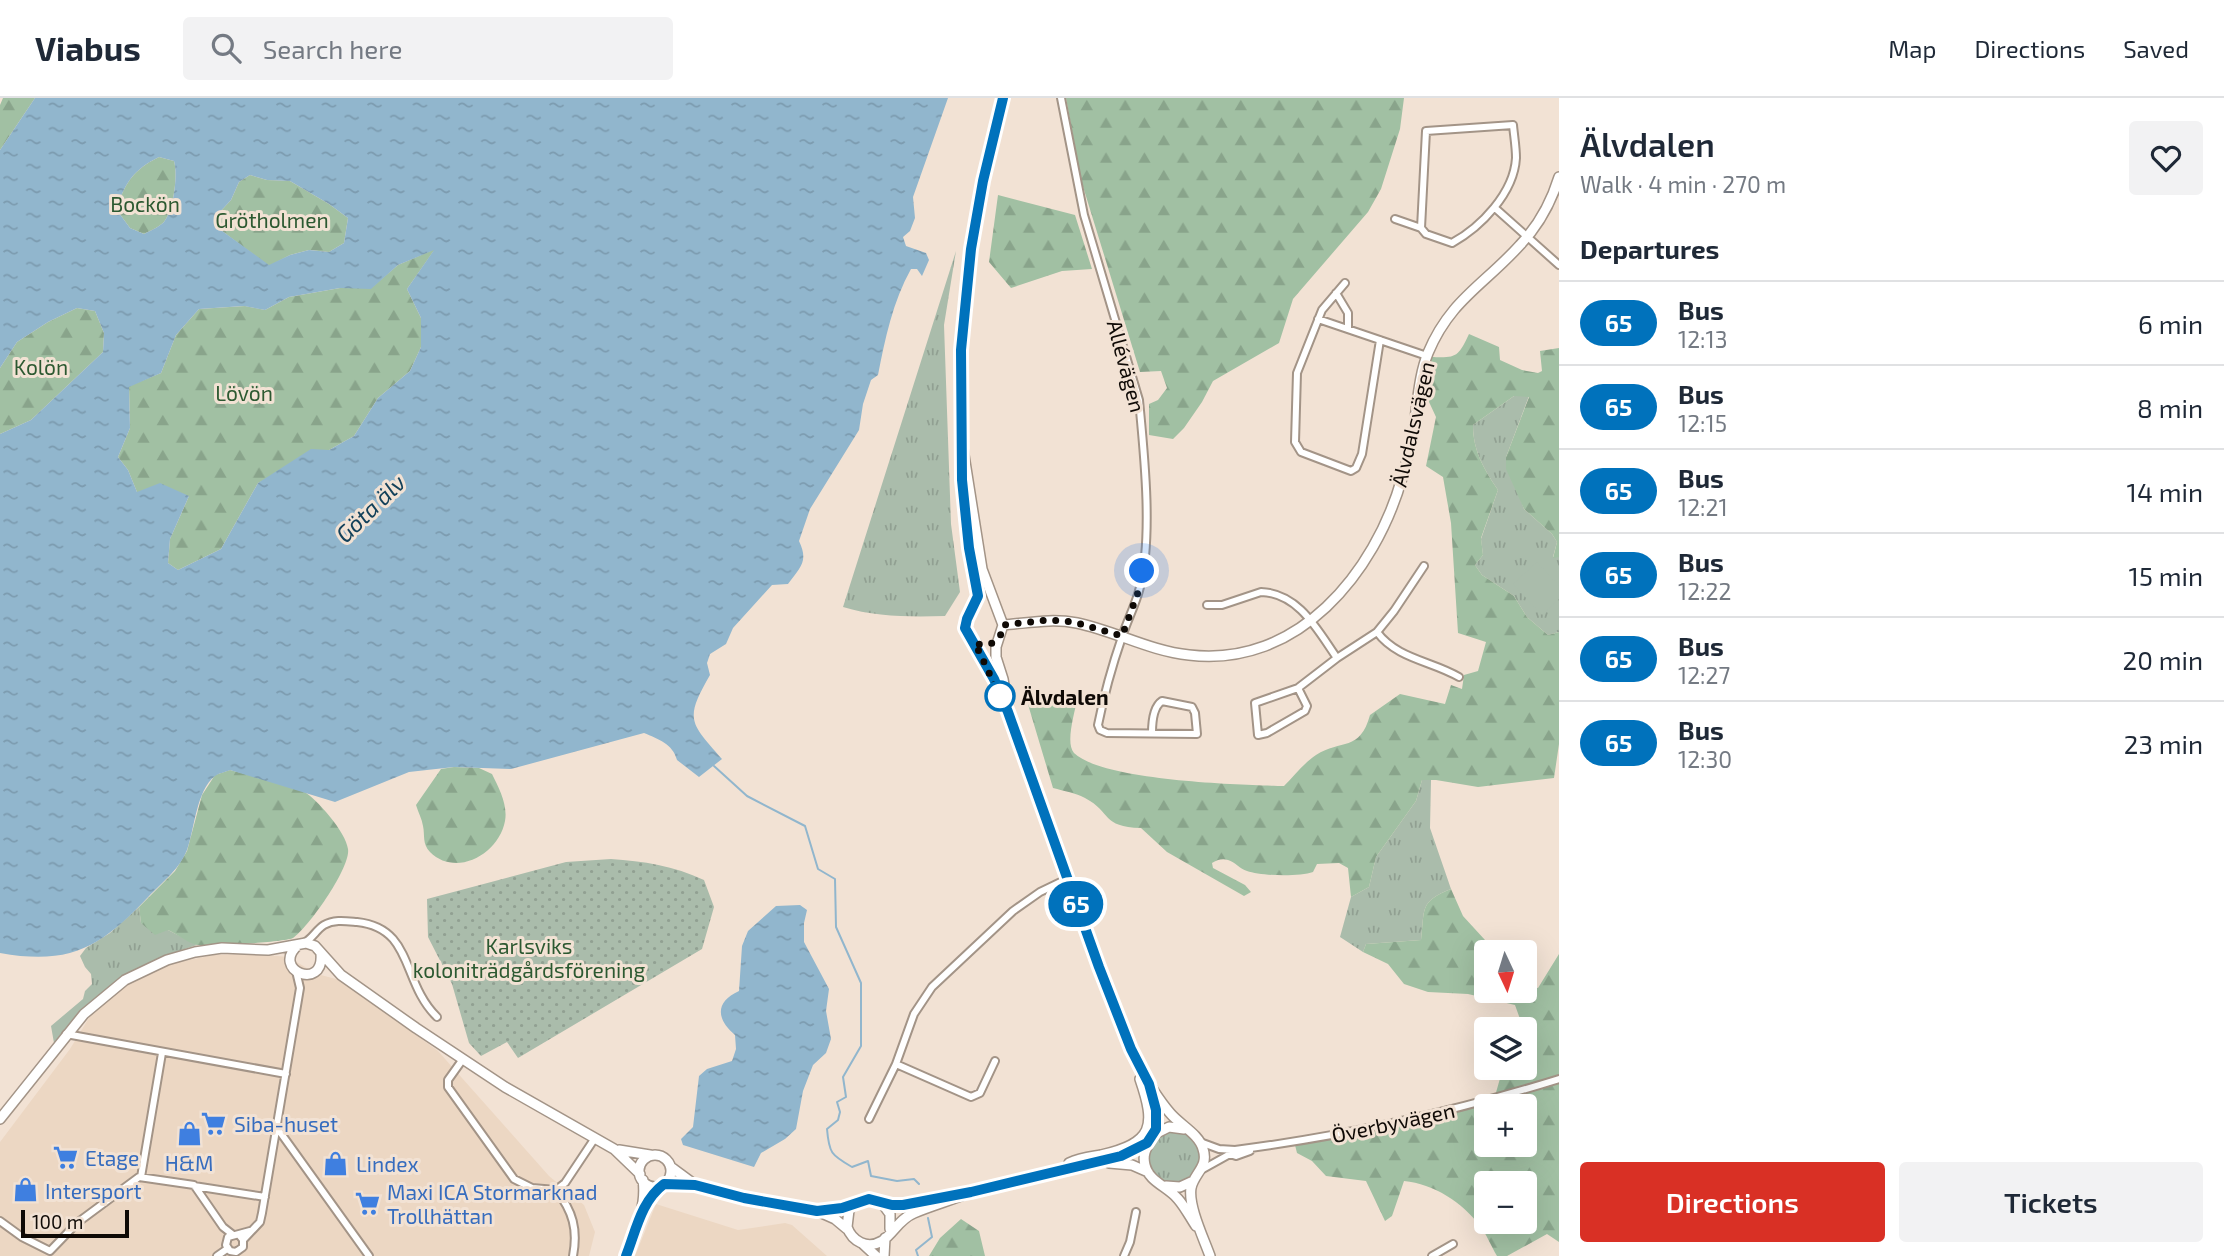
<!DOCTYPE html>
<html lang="en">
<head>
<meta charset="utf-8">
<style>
	:root { --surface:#fff; --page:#f2f2f3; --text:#1f2937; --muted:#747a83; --line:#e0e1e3; --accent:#d93025 }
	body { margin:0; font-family:"Exo 2",sans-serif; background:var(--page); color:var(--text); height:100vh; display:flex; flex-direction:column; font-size:26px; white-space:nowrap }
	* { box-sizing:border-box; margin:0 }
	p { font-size:23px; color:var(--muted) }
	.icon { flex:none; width:38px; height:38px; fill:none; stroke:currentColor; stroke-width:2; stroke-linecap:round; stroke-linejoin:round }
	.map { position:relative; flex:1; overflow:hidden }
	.drawer { display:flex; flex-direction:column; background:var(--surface); width:665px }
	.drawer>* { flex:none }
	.badge { padding:0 14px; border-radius:23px; font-size:24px; line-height:46px }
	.needle { width:46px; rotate:176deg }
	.fabs { position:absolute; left:1474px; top:842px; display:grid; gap:14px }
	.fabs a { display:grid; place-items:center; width:63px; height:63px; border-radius:7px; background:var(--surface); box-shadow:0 7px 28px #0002; font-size:35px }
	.scale { position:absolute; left:21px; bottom:18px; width:108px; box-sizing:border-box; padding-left:7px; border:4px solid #0f0a06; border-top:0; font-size:19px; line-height:24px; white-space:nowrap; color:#0f0a06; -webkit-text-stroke:5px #f2e2d4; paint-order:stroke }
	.you { position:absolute; width:35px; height:35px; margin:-18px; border:5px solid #fff; border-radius:50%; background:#1a73e8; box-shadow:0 0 0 10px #1a73e833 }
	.map>.badge { position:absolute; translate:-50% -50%; box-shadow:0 0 0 4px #fff }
	h2 { padding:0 21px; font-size:26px; line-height:63px }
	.round { display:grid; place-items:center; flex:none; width:74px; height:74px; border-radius:7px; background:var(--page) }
	.headline { display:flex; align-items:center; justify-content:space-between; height:119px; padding:0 21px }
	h1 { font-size:33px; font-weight:600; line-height:52px }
	.button { display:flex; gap:14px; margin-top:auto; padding:14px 21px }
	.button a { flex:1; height:80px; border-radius:7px; background:var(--accent); color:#fff; font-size:28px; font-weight:600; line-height:80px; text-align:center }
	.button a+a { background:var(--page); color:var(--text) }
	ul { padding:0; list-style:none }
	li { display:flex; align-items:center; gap:21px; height:84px; padding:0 21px; border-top:2px solid var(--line) }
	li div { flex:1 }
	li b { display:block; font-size:26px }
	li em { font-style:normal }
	li .badge { min-width:77px; font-weight:700; text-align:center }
	header { display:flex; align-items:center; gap:42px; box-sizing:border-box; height:98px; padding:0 35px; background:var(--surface); border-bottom:2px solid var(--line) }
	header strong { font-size:33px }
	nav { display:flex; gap:38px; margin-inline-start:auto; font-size:24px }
	.search { width:490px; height:63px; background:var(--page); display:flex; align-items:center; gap:18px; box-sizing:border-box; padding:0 24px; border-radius:7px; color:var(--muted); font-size:26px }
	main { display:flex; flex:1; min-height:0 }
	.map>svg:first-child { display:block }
	.built { fill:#ecd7c3 }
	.grass { fill:url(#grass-tufts) }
	.forest { fill:url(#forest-firs); fill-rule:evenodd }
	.park { fill:#aabcab }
	.garden { fill:url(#garden-dots) }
	.water { fill:url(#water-ripples); fill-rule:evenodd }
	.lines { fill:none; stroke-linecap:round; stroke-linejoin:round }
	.stream { stroke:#91b6cd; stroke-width:2 }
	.street-casing { stroke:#a39487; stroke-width:10 }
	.secondary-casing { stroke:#a39487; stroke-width:12 }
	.street { stroke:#fff; stroke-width:6 }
	.secondary { stroke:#fff; stroke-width:9 }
	.line-casing { stroke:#fff; stroke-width:16 }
	.line { stroke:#0072bc; stroke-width:10 }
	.walk { stroke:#0f0a06; stroke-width:7; stroke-dasharray:0 12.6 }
	.stop-dot { fill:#fff; stroke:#0072bc; stroke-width:3.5 }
	.labels { text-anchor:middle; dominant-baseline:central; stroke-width:6; stroke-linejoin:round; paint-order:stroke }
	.park-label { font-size:21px; fill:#2c5931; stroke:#f2e2d4 }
	.street-label { font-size:21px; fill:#0f0a06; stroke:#f2e2d4 }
	.stop-label { font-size:21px; font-weight:bold; fill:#0f0a06; stroke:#f2e2d4; text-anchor:start }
	.shop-label { font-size:21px; fill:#366cbe; stroke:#f2e2d4; text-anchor:start }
	.water-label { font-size:23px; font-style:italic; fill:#13415a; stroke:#f2e2d4 }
</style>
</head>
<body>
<header>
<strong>Viabus</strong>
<div class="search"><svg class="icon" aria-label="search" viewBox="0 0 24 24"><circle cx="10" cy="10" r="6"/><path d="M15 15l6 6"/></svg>Search here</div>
<nav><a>Map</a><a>Directions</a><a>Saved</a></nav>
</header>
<main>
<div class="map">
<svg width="1559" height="1158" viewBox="0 0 1559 1158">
	<defs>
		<pattern id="grass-tufts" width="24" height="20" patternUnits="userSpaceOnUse" patternTransform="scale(1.75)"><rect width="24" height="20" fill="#aabcab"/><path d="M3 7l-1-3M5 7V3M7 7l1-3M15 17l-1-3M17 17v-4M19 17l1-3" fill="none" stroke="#91a092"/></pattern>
		<pattern id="forest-firs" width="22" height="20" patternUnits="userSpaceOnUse" patternTransform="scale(1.75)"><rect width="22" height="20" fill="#a1c0a3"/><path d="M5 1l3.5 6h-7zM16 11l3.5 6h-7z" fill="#89a48b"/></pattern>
		<pattern id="garden-dots" width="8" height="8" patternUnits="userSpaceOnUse" patternTransform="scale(1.75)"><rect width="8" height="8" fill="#aabcab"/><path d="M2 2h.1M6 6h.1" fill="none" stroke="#91a092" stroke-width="1.8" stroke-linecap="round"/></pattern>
		<pattern id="water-ripples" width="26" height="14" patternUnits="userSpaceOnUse" patternTransform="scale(1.75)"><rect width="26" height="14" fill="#91b6cd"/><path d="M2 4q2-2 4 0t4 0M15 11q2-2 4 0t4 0" fill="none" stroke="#7c9baf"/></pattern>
	</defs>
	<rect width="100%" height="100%" fill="#f2e2d4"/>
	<path class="built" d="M254,856L288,859L317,876L336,881L350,889L438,953L549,1078L584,1107L595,1134L589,1158H0V1044L70,951L95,910L130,883L174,865L214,857Z
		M656,1106L738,1132L785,1125L792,1127L827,1158H635Z"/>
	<path class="grass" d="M956,153L944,227L951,426L960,494L945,518C911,519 875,519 843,509Z
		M1514,298H1529L1506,359L1524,411L1552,436L1557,444L1553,459H1559V534L1548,537L1527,519L1514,498L1482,477L1475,467L1483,457L1481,441L1498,392C1484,371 1473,353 1473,327Z
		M1422,682H1431L1430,730L1451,791C1419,804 1425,810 1421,842L1366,846L1363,854L1340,839L1351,799L1369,789L1376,759L1416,703Z
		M139,809L141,825L168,832L197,847C135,866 93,893 54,945L51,928L83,901L85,893L92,886L91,876L85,869L80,858L86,850L110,835Z
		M1148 1059a26 26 0 1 1 52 0a26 26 0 1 1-52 0Z"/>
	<path class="forest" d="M3,0H35L0,52V7Z
		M1066,0H1404L1400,31L1381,91L1368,114L1293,201L1279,245L1213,283L1202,304L1184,330L1173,341L1149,337V306L1158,302L1167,290L1161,273L1140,274L1081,82Z
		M159,59L174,63C178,76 174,111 164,124C159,129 150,133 144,136L130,130L116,111C126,84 133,72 159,59Z
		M250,77L267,82L290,83L329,106L348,120L344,145L329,154L309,152L290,157L269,168L218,130V116L231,102L239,84Z
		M998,97L1075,117L1092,171L1062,173L1011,190L989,164Z
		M435,151L407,191L421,220V249L410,273L378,300L354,338L329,352L258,385L221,451L178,472L168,465L170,441L189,398L137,394L128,372L118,359L130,330L129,288L161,275L176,237L199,211L245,208L265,212L289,199L340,190H371L398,167Z
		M77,210L95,213L104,235L103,254L31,322L0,336V270L17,244L48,224Z
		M1469,236L1499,249L1500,262L1522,272L1538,275L1542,273L1540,253L1559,250V459L1553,460L1557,444L1552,436L1524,411L1506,371V359L1529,299L1514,298L1473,327C1473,353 1484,371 1498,392L1481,440L1483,457L1475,467L1482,477L1514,498L1527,519L1548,537L1559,534V646L1554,680L1478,689L1436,682H1422L1416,703L1376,759L1369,789L1351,799L1348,770L1339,765L1317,766L1313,774C1299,779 1261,778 1247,773C1240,771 1235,764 1228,762C1222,760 1217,762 1212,765L1213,770L1245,787L1251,794L1244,798L1167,754L1141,730C1101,729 1112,714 1085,700C1076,695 1064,693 1053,690L1024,593L1077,602C1075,614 1065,645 1074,655C1103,683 1241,687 1284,688C1294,678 1304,665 1316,657C1341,641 1360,654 1370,617L1400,596L1445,606L1451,587L1462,591L1464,577L1478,573L1486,544L1458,535L1451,425L1443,379L1426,368L1436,319L1423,291L1431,259C1457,260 1458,259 1469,236Z
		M454,669L479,670L492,676C499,690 508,707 505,723C499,756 456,780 430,754C422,746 425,737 423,728C422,721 418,714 416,707L441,671Z
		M230,672C249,677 287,685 303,693C317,701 346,734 348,751C351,769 309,829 293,840C286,844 206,849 197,847C188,845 177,836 168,832L155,837L141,825L139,809L175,773L187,753L202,697L215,677Z
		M1451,791L1463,818L1496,854H1486V876L1481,882L1486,885V892L1522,895L1529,888L1538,890L1559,856V1144L1547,1136L1507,1158H1497C1491,1148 1487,1137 1480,1128C1462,1104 1434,1086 1404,1083L1392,1118L1385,1123L1366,1083L1326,1078L1312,1063L1297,1055L1295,1047L1350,1038L1493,1005L1503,970H1524V931H1517L1520,921L1515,907L1468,896L1428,894L1404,886L1388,866L1363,854L1366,846L1421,842C1425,810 1419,804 1451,791ZM1486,1008H1524V1046H1486ZM1486,1085H1524V1124H1486Z
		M961,1121L979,1133L985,1158H929L940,1140Z"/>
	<path class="park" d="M1537,464L1559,488V501L1542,517L1513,486Z"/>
	<path class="garden" d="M611,761C643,763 674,768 704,782L714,809L702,851L518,960L507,944L481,958L469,945L452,886L428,839L427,801L566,764Z"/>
	<path class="water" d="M35,0H948L913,99L915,120L910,133L903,139L906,148L926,155L929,162L922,178L917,171H911C893,203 885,241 878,277L871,282L863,306L859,332L810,411L799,443C809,464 800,469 788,486L772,487L733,530L726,546L710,556L707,565L710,577C684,622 690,624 722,661L699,679L677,662C673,646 658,641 644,635L511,671L454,669L409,674L335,704L230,672C226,674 219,675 215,678C196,693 195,730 187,752C180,770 164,783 150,797C102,848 72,868 0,855V336L31,322L103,254L104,235L95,213L77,210L48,224L17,244L0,270V52ZM159,59L174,63C178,76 174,112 164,124C159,129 150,133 144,136L130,130L116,111C126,84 133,72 159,59ZM250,77L267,82L290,83L329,106L348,120L344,145L329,154L309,152L290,157L269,167L218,130V116L231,102L239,84ZM434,152L407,191L421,220V249L410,273L378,300L354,338L329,352L311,351L258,385L221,451L178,472L168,465L170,441L189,398L160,385L137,394L128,372L118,359L130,330L129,289L161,275L176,237L199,211L244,208L265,212L289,199L340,190L371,191L398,167Z
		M800,807L807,812L804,825V844L829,891L826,913L831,941L826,955L813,967L803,993L796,1031L785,1041L761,1055L754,1069L683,1047L681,1041L693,1029L699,978L707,971L732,963L736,951L735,937C716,921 715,904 739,893L742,848L748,833L776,808Z"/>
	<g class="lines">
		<path class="stream" d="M714,668L747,698L805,728L818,771L835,781L836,829L861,885V948L843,979L846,999L837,1004L840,1014L838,1022L827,1031C829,1055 831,1057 852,1069L868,1063L871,1078L897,1083L914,1081L919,1086
			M918,1158L916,1152L932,1139L928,1120"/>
		<defs>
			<path id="street" d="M1061,0L1084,117L1139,302C1144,355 1153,437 1140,489C1136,506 1127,523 1122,539C1112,568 1104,597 1098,627L1100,632L1107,635L1197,636L1195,615L1192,609L1162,603C1153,609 1152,624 1152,635
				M1513,27C1514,38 1516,49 1516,60C1514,95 1481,129 1452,145L1426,136L1421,130L1426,33Z
				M1495,110L1559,167
				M1395,121L1421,130
				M1345,185L1322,212L1297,275L1295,344L1301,354L1351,373L1356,370L1362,356L1380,242
				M1336,195L1348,215V231
				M1318,221L1427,258
				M1207,507H1222L1261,494C1299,495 1318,533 1337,560
				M1377,534C1397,561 1432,563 1459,579
				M1298,590L1307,608L1305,613L1267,635L1258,637L1255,605L1298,590L1337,560L1377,534L1394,513L1424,468
				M304,845C313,840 316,832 324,827C334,821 346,823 357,824C414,830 401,884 437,919
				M66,936L286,976
				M463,961L448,982V989L514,1081L532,1090L556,1092C573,1113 578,1132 573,1158
				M896,966L971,999L980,995L995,963
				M869,1021L896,966L914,916L932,889L1013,813L1040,794L1067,781
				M276,1033L280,1034L369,1158
				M1200,1044L1219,1051L1235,1052C1345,1038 1453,1014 1559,981
				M1203,1071L1230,1056L1236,1058L1250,1053
				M141,1079L162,955
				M194,1088L265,1099
				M556,1092L565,1085L595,1040
				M0,1123L22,1139L50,1153L77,1125L139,1079L194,1087L223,1129L232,1136
				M239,1137L243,1142V1149L236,1154L230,1153L226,1147L228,1139L250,1133
				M243,1142L260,1124L262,1115L300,890L296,873
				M217,1158L227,1151
				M1124,1158L1130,1144L1136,1114
				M1432,1158L1453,1146"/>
			<path id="secondary" d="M1003,0L983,83L971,151L961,252L960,311L963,351L982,471L1003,527L996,549V559L1003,581L1008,611
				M963,351L962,382L966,427L978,498L966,523V535L976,545L1008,614L1082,823L1137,965C1147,983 1157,1000 1170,1015C1180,1027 1199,1036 1203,1051C1209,1069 1194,1075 1191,1090C1188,1108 1204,1141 1210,1158
				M1003,527C1029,525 1051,520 1077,525C1115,533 1150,553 1189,557C1298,570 1375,475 1402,380C1407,364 1410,349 1413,333C1418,307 1418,280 1428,255C1450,202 1484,187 1520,147C1538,128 1551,105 1559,79
				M298,847C270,872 324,894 321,856
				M1151,995C1155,1007 1159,1019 1156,1032C1152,1045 1141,1051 1145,1067C1149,1084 1167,1088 1178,1101C1185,1109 1190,1119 1196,1128
				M0,1021L84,916L125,882L167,862L195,854L222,850L268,852L306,845L315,848L341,877L416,930L505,989L614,1051L640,1076
				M1155,1036L1169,1029L1184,1031
				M619,1052L650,1057
				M639 1073a16 16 0 1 1 32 0a16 16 0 1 1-32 0Z
				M1069,1065C1080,1060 1090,1059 1101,1057C1154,1045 1156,1028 1140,981
				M1109,1065L1132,1067L1148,1074
				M671,1069L694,1086
				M664,1086L695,1087L744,1100L817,1113L835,1121L847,1131
				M1166,1088L1180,1089L1193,1083
				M971,1094C952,1102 933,1107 914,1115C899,1121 894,1135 882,1143C867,1152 852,1143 847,1129L849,1112C862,1095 874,1105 891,1107C899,1108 907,1107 915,1106L1121,1058L1147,1045
				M882,1105L890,1116V1131
				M818,1113L853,1107
				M863,1146L876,1158
				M626,1158C635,1134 647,1108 643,1082
				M884,1158L885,1140"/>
		</defs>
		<use href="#street" class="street-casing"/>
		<use href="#secondary" class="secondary-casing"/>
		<use href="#street" class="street"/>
		<use href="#secondary" class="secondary"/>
	</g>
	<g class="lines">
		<defs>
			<path id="line" d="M626,1158C636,1133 641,1103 664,1086L695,1087L744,1100L817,1113L842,1110L869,1101L892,1107H903L971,1094L1121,1058L1147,1045L1156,1031V1012L1149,986L1131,951L1099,869L1008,614L994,581L965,530L967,521L978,498L969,450L962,382L961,252L971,151L983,83L1003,0"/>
		</defs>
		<use href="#line" class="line-casing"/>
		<use href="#line" class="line"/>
		<path class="walk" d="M1000,598L975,545C990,550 1002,543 1003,527L1048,522L1074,524L1122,538L1140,489L1142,473"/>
	</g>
	<defs>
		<symbol id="supermarket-bare" viewBox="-9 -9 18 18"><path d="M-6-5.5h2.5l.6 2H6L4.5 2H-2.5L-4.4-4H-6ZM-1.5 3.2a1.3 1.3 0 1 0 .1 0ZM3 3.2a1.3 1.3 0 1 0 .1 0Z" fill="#3f7fe0" stroke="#f2e2d4" stroke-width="2.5" paint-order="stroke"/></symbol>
		<symbol id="shop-bare" viewBox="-9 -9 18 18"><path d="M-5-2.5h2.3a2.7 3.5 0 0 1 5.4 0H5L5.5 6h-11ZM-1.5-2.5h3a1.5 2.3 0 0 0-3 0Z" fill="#3f7fe0" stroke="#f2e2d4" stroke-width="2.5" paint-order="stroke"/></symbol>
	</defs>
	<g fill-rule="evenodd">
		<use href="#supermarket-bare" x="196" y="1008" width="35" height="35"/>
		<use href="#shop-bare" x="172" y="1018" width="35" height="35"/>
		<use href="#supermarket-bare" x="48" y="1042" width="35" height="35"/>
		<use href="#shop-bare" x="318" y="1048" width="35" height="35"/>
		<use href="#shop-bare" x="8" y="1074" width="35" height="35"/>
		<use href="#supermarket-bare" x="350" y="1088" width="35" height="35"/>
	</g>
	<circle class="stop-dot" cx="1000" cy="598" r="14"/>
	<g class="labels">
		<g class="park-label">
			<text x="145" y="105">Bockön</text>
			<text x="272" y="121">Grötholmen</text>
			<text x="41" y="268">Kolön</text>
			<text x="244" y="294">Lövön</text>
			<text x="529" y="847">Karlsviks<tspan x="529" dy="24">koloniträdgårdsförening</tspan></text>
		</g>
		<g class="street-label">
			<text transform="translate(1127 268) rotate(75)">Allévägen</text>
			<text transform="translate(1412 326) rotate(-77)">Älvdalsvägen</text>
			<text transform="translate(1393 1024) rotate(-12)">Överbyvägen</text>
		</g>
		<g class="stop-label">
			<text x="1021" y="598">Älvdalen</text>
		</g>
		<g class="shop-label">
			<text x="234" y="1025">Siba-huset</text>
			<text x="85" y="1059">Etage</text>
			<text x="189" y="1064" text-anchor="middle">H&amp;M</text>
			<text x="356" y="1065">Lindex</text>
			<text x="45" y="1092">Intersport</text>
			<text x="387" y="1093">Maxi ICA Stormarknad<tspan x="387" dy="24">Trollhättan</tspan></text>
		</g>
		<g class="water-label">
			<text transform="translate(370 410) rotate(-44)">Göta älv</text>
		</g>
	</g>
</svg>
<div class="fabs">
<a><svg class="needle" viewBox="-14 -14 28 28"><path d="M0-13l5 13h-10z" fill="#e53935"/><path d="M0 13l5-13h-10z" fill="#747a83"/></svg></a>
<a><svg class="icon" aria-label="layers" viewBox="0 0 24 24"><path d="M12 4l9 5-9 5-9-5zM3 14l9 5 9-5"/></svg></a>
<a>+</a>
<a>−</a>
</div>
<div class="scale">100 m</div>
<div class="you" style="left:1142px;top:473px"></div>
<b class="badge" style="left:1076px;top:806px;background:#0072bc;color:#fff">65</b>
</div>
<section class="drawer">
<div class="headline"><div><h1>Älvdalen</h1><p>Walk · 4 min · 270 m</p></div><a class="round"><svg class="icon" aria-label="heart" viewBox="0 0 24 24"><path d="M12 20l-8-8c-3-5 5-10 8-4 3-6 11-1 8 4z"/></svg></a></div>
<h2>Departures</h2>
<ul>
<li><span class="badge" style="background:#0072bc;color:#fff">65</span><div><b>Bus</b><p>12:13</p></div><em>6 min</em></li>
<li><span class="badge" style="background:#0072bc;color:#fff">65</span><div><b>Bus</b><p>12:15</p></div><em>8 min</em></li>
<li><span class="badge" style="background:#0072bc;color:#fff">65</span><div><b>Bus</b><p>12:21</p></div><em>14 min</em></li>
<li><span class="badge" style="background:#0072bc;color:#fff">65</span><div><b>Bus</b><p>12:22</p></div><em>15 min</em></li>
<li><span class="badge" style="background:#0072bc;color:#fff">65</span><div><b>Bus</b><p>12:27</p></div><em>20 min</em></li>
<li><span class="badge" style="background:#0072bc;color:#fff">65</span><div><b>Bus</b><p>12:30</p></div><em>23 min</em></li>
</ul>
<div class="button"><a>Directions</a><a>Tickets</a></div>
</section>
</main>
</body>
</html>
